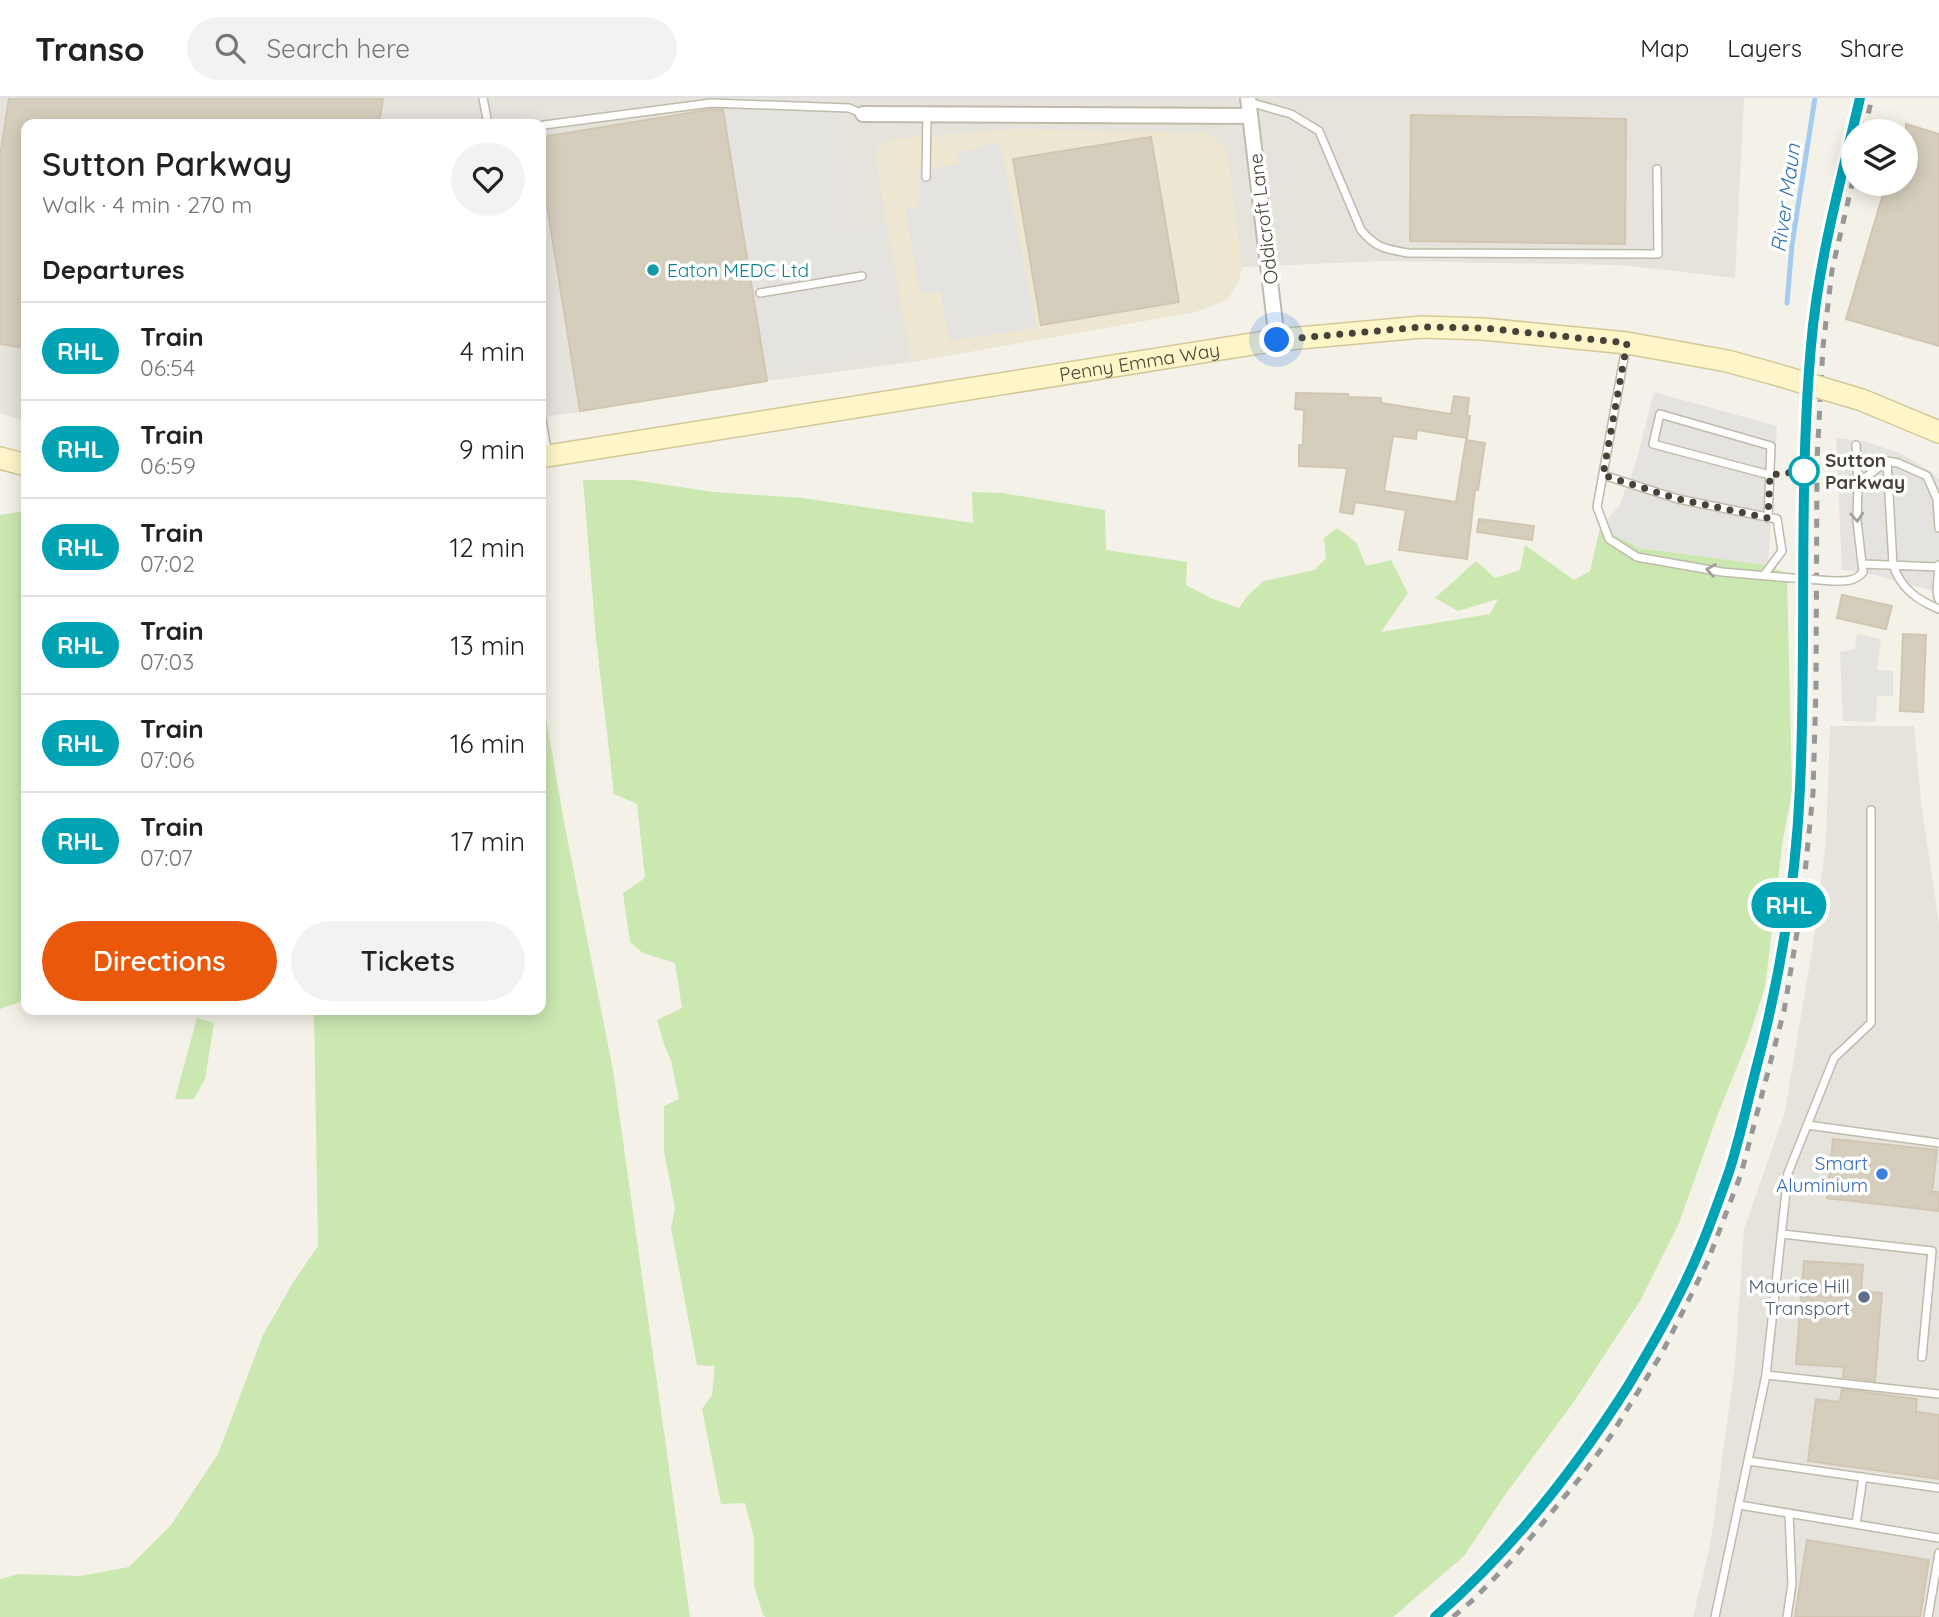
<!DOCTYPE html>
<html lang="en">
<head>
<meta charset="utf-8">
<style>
	:root { --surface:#fff; --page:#f2f2f2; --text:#222; --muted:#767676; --line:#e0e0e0; --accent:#ea580c }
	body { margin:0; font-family:Quicksand,sans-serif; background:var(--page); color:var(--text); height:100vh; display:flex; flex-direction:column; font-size:26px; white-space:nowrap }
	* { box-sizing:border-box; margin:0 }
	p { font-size:23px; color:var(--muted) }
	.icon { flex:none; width:38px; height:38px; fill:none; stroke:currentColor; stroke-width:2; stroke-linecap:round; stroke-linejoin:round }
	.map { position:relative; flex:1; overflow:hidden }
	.drawer { position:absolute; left:21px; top:21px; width:525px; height:896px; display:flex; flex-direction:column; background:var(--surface); border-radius:14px; box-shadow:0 4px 18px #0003 }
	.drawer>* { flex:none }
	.badge { padding:0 14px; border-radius:23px; font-size:24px; line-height:46px }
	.fabs { position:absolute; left:1841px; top:21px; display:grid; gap:14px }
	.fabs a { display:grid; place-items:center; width:77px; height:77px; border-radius:50%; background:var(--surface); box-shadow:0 4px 18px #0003; font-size:35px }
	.you { position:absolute; width:35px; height:35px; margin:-18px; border:5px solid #fff; border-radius:50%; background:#1a73e8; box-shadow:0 0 0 10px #1a73e833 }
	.map>.badge { position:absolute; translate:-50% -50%; box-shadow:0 0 0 4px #fff }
	h2 { padding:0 21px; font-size:26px; line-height:63px }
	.round { display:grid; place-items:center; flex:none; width:74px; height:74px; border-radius:37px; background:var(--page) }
	.head { display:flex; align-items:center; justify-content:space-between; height:119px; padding:0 21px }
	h1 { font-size:33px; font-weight:600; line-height:52px }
	.action { display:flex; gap:14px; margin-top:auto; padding:14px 21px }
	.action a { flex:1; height:80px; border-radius:42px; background:var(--accent); color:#fff; font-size:28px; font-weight:600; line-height:80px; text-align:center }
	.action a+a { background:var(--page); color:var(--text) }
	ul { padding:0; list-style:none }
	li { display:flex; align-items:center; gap:21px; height:98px; padding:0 21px; border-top:2px solid var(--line) }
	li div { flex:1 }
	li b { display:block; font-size:26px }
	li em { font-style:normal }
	li .badge { min-width:77px; font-weight:700; text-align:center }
	header { display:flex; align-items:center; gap:42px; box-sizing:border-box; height:98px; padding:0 35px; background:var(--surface); border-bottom:2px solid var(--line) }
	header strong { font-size:33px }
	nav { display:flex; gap:38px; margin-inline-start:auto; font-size:24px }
	.search { width:490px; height:63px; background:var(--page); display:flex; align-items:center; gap:18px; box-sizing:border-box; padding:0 24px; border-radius:38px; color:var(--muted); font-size:26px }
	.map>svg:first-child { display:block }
	.industrial { fill:#e6e3dd }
	.education { fill:#ede7d2 }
	.green { fill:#cbe8b1 }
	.parking { fill:#e5e3e0 }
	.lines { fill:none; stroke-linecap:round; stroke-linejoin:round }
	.stream { stroke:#a5ccf0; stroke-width:5 }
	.building { fill:#d6cebd; stroke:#d0c6b1; stroke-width:2 }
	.service-casing { stroke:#c0baab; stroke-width:10 }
	.minor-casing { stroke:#c0baab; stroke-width:18 }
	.secondary-casing { stroke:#d4c898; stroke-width:24 }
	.service { stroke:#fff; stroke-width:7 }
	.minor { stroke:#fff; stroke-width:14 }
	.secondary { stroke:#fef5c8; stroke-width:21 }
	.rail { stroke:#979797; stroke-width:5; stroke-dasharray:9 9; stroke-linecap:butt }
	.service-bridge-casing { stroke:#c0baab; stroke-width:10; stroke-linecap:butt }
	.secondary-bridge-casing { stroke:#d4c898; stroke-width:24; stroke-linecap:butt }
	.service-bridge { stroke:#fff; stroke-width:7 }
	.secondary-bridge { stroke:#fef5c8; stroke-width:21 }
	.oneway { stroke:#a3a09b }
	.line-casing { stroke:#fff; stroke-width:16 }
	.line { stroke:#00a3b4; stroke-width:10 }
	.walk { stroke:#474237; stroke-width:7; stroke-dasharray:0 12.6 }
	.culture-dot { fill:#0f9aa8; stroke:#fff; stroke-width:2.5 }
	.stop-dot { fill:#fff; stroke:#00a3b4; stroke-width:3.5 }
	.shop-dot { fill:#3f7fe0; stroke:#fff; stroke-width:2.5 }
	.service-dot { fill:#5c6f8a; stroke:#fff; stroke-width:2.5 }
	.labels { text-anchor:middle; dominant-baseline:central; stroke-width:7; stroke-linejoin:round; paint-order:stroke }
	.street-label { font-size:19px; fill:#474237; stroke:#fff }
	.culture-label { font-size:19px; fill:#0d838f; stroke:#fff; text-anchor:start }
	.stop-label { font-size:19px; font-weight:bold; fill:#474237; stroke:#fff; text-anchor:start }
	.shop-label { font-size:19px; fill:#366cbe; stroke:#fff; text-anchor:end }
	.service-label { font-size:19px; fill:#4e5e75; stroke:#fff; text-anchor:end }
	.water-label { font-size:21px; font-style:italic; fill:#3072b4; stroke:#fff }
</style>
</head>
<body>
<header>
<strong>Transo</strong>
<div class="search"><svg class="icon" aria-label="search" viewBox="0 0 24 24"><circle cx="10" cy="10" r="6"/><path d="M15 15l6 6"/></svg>Search here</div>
<nav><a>Map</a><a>Layers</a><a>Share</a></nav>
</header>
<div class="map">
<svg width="1939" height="1519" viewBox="0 0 1939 1519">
	<rect width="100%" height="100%" fill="#f4f1e8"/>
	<path class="industrial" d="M0,0H1744L1735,180L1621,167L1384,163L1242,169L1238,185L1227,202L1195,214L911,264L767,283L541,320V26H26V324L0,315Z
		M1830,628H1914L1922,712L1939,825V1519H1693L1711,1443L1735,1266L1744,1131L1785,1014L1813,847L1826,742Z"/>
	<path class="education" d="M1015,31L1207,35L1220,44L1228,58L1242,169L1238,185L1227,202L1195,214L911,264L875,56L880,47L893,41Z"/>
	<path class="green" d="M583,382H634L714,394L802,400L973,425L972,394L1002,395L1105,412L1106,452L1187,464L1186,487L1213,501L1239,510L1248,497L1264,483L1315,472L1326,460L1324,440L1337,430L1356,444L1366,468L1391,462L1408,495L1381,534L1490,516L1498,501L1458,513L1435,500L1476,463L1495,480L1520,472L1525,447L1574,482L1590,473L1600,430L1640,450L1768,467L1787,476L1792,694L1783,741L1765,889L1748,942L1719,1013L1679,1125L1640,1203L1573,1305L1505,1397L1464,1458L1393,1519H766L763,1517L754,1487V1440L745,1405L721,1406L702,1311L712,1297L715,1268L697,1267L671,1130L675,1111L664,1053V1008L679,1001L671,963L664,946L657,922L682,910L675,865L643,855L630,844L623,795L645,780L637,706L614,696L596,540Z
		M26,413V902L0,911V417Z
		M541,592L565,729L613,972L690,1519H0V1481L19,1476L80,1478L129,1469L171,1427L218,1356L263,1237L294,1183L318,1148L314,912H541Z
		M197,920L214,925L205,981L194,1001H175Z"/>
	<path class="parking" d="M722,0H837L835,33L840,131L881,128L897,238L879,241L882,256L765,274L722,10Z
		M1000,44L1037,230L949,243L940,193L920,196L905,110L918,109L920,72L959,66L957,54L981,50V47Z
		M1654,294L1777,328L1768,467L1640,450L1600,430L1619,408L1635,368Z
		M1836,340L1867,344L1900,355L1930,373L1939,382V492L1937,494L1863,474L1842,472Z
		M1857,536L1881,541L1877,572L1893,573V598H1877L1876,624L1843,623L1840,554L1855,551Z"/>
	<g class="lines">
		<path class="stream" d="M1787,205L1792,146L1815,0"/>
	</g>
	<path class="building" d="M9,0H383L379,26H26V250L0,246V58Z
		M713,11L723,12L767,283L580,313L541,70V39Z
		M1411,17L1626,21L1625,146L1410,143Z
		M1906,26L1939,36V248L1846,221L1886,86H1906Z
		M1151,39L1179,204L1041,227L1013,61Z
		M1296,295L1348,296V299L1381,300V305L1451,316L1454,298L1469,300L1467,318H1470L1467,340L1417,332L1416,341L1393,338L1384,393L1456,404L1466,342L1485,345L1478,392H1475L1467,461L1399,452L1406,412L1355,404L1353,416L1340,414L1347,370L1299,368V347H1303L1304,312L1295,311Z
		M1479,421L1534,428L1532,442L1477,434Z
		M1842,497L1892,508L1886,531L1837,520Z
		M1903,536L1926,537L1923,614L1900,613Z
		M1833,1041L1937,1052L1932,1094H1939V1113L1827,1100Z
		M1804,1163L1863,1167L1861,1193L1882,1195L1875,1283L1843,1279L1844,1269L1796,1266Z
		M1842,1291L1917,1301L1916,1314L1939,1317V1381L1808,1363L1816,1301L1840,1304Z
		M1807,1442L1929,1462L1920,1519H1795Z"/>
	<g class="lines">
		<defs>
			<path id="service" d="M483,0L488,26
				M1249,4L1291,16L1319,33L1361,132C1376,150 1385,151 1408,155L1658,156L1657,71
				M544,27L711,5L849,10L863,16
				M926,79L927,17
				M760,195L862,178
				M1626,249L1597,409L1609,441L1637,459L1722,474L1779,479
				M541,316L548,357
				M1856,347L1858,385
				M1887,363L1893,466C1900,490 1917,502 1939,511
				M1603,377L1678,401L1777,421L1782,453L1764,477
				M1768,420L1771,348L1660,316L1653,346L1770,377
				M1862,466L1939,469
				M1939,467L1937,494L1939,502
				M1833,483C1844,483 1855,484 1863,474L1857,423L1858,385L1887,363L1898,365L1927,378L1937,401L1939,430
				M1807,1027L1939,1045
				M1782,1136L1932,1153L1922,1259
				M1766,1277L1939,1296
				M1748,1363L1939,1390
				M1739,1407L1939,1440
				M1856,1426L1863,1379
				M1715,1519L1766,1277L1788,1075L1834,960L1871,925V712
				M1787,1519L1792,1486L1789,1415
				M1928,1519L1939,1455"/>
			<path id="minor" d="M1248,0L1277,242
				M863,16L1250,18"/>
			<g id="secondary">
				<path d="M1862,302L1939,334"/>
				<path id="s1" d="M541,359L1277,242L1422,229L1483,231L1627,245L1727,263L1771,275"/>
				<path d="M0,360L26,367"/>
			</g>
		</defs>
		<use href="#service" class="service-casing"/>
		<use href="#minor" class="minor-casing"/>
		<use href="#secondary" class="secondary-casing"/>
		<use href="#service" class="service"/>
		<use href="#minor" class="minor"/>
		<use href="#secondary" class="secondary"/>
		<path class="rail" d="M1864,33L1872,0
			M1435,1519L1466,1492L1504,1453L1570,1373L1599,1333L1652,1249L1696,1161L1730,1072L1772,910L1789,804L1800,694L1803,590L1804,362L1811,248L1821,169L1860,0
			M1453,1519L1474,1501L1513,1461L1580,1380L1610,1339L1662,1255L1707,1165L1741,1076L1784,913L1802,805L1813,695L1816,590L1817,362L1823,249L1832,172L1853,82"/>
		<defs>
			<path id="service-bridge" d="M1779,479L1833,483"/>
			<path id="secondary-bridge" d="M1771,275L1862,302"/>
		</defs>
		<use href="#service-bridge" class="service-bridge-casing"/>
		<use href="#secondary-bridge" class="secondary-bridge-casing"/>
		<use href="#service-bridge" class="service-bridge"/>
		<use href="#secondary-bridge" class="secondary-bridge"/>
	</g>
	<defs><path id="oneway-chevron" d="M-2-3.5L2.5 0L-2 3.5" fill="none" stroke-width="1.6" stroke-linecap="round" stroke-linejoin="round" transform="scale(1.75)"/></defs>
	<g class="oneway">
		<use href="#oneway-chevron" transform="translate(1857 419) rotate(86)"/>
		<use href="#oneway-chevron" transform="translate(1711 472) rotate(-170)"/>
	</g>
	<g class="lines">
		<defs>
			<path id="line" d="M1435,1519C1512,1452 1574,1373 1628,1288C1653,1246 1678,1203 1697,1158C1709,1131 1719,1102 1729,1074C1739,1043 1746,1011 1754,979C1779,885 1796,787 1800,689C1807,542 1798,395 1811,248C1818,164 1841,82 1860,0"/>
		</defs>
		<use href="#line" class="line-casing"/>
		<use href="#line" class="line"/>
		<path class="walk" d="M1277,242L1422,229L1483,230L1627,245L1603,377L1678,401L1768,420L1770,377L1804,373"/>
	</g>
	<circle class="culture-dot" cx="653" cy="172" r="7"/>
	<circle class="stop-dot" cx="1804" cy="373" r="14"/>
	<circle class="shop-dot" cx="1882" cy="1076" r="7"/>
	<circle class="service-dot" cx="1864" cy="1199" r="7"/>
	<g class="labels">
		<g class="street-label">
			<text transform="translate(1263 121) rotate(-97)">Oddicroft Lane</text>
			<text stroke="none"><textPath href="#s1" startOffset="606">Penny Emma Way</textPath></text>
		</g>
		<g class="culture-label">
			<text x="667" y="172">Eaton MEDC Ltd</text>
		</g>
		<g class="stop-label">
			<text x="1825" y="362">Sutton<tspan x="1825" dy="22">Parkway</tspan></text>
		</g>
		<g class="shop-label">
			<text x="1868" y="1065">Smart<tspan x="1868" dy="22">Aluminium</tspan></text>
		</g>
		<g class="service-label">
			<text x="1850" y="1188">Maurice Hill<tspan x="1850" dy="22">Transport</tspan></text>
		</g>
		<g class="water-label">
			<text transform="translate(1785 100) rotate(-82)">River Maun</text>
		</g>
	</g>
</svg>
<div class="fabs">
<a><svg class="icon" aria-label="layers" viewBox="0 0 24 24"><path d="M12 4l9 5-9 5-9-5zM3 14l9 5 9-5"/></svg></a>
</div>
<div class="you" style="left:1277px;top:242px"></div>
<b class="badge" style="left:1789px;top:807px;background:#00a3b4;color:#fff">RHL</b>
<section class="drawer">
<div class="head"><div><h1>Sutton Parkway</h1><p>Walk · 4 min · 270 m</p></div><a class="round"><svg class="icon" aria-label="heart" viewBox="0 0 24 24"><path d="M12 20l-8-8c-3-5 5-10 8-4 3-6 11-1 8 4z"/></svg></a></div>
<h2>Departures</h2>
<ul>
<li><span class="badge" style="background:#00a3b4;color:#fff">RHL</span><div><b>Train</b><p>06:54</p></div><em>4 min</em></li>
<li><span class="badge" style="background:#00a3b4;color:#fff">RHL</span><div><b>Train</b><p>06:59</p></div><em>9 min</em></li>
<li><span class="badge" style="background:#00a3b4;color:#fff">RHL</span><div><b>Train</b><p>07:02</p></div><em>12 min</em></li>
<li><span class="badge" style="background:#00a3b4;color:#fff">RHL</span><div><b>Train</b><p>07:03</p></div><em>13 min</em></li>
<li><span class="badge" style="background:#00a3b4;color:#fff">RHL</span><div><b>Train</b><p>07:06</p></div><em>16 min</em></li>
<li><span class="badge" style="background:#00a3b4;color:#fff">RHL</span><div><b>Train</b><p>07:07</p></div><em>17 min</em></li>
</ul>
<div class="action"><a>Directions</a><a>Tickets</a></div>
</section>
</div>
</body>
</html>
